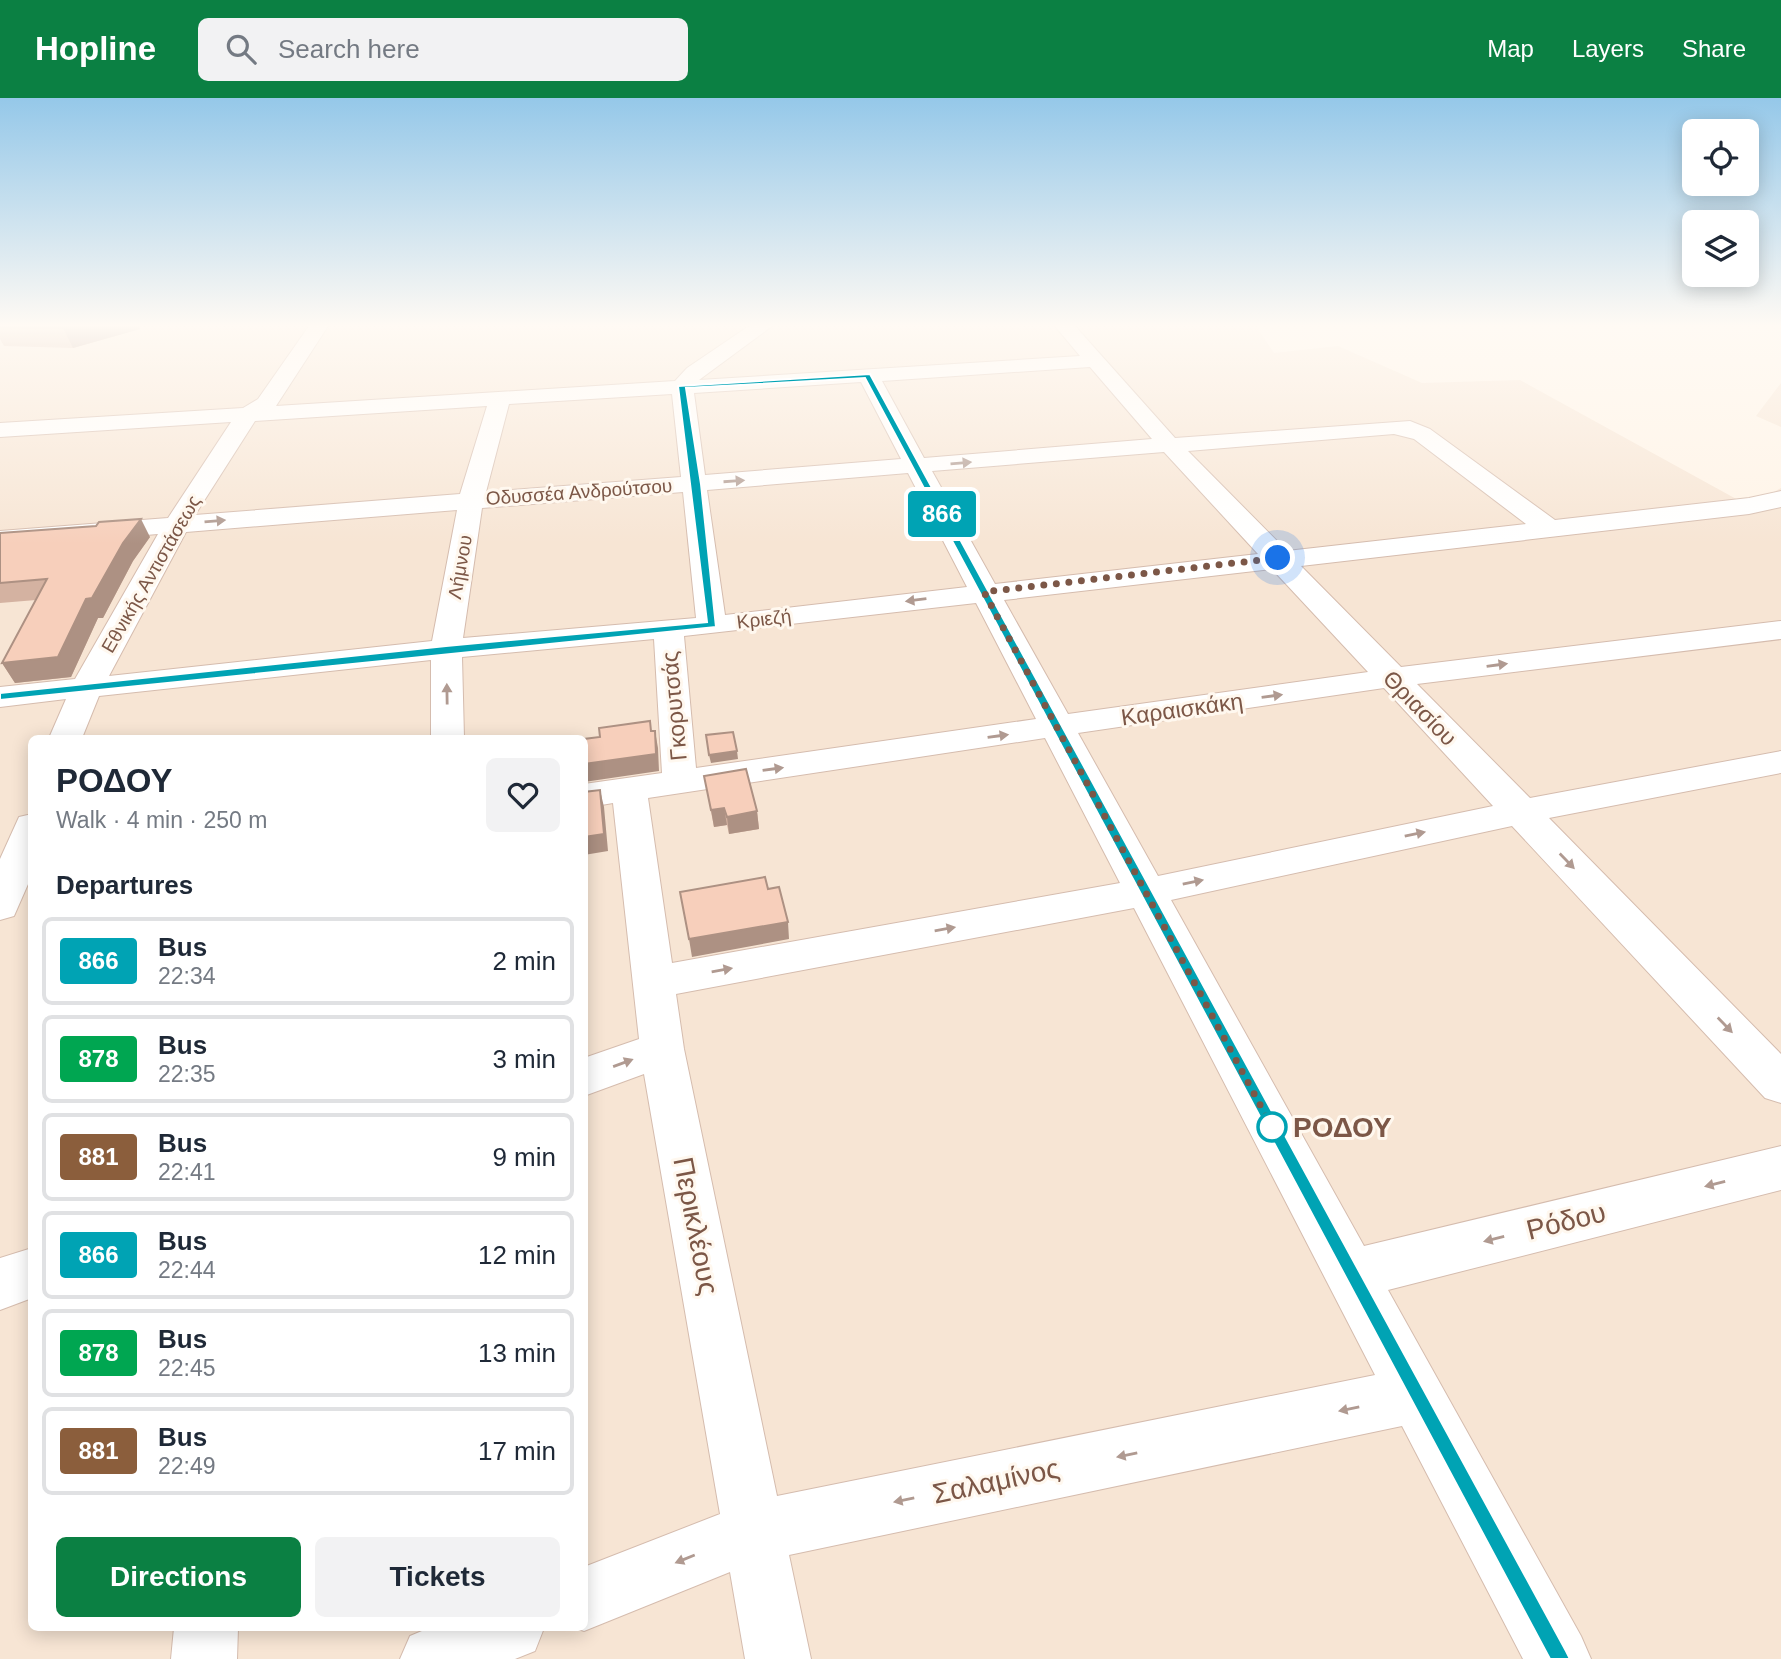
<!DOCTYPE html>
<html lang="en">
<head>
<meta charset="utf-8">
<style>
	:root { --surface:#fff; --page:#f2f2f3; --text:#1f2937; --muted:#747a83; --line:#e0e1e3; --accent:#0b8043 }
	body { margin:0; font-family:Helvetica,sans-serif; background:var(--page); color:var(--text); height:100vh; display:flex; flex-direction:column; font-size:26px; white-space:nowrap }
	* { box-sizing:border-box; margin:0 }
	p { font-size:23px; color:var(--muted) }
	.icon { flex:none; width:38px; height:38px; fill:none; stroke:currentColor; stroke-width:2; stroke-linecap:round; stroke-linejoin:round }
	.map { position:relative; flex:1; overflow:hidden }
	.panel { position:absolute; left:28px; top:637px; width:560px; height:896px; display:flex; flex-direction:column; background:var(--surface); border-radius:10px; box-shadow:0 4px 18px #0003 }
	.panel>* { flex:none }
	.badge { padding:0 14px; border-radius:5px; font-size:24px; line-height:46px }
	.fabs { position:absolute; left:1682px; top:21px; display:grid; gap:14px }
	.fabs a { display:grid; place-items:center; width:77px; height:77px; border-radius:10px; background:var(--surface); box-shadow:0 4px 18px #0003; font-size:35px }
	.you { position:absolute; width:35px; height:35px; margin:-18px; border:5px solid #fff; border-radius:50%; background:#1a73e8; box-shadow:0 0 0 10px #1a73e833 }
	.map>.badge { position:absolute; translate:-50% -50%; box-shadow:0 0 0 4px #fff }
	h2 { padding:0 28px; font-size:26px; line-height:63px }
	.round { display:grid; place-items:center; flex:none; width:74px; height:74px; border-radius:10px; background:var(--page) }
	.head { display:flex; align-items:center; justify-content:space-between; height:119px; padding:0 28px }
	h1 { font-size:33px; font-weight:600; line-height:52px }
	.action { display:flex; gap:14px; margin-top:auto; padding:14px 28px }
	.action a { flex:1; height:80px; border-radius:10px; background:var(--accent); color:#fff; font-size:28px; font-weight:600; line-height:80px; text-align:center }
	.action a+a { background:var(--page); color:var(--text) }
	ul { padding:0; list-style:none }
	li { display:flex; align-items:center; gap:21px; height:88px; margin:0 14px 10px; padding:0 14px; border:4px solid var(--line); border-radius:10px }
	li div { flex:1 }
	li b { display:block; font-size:26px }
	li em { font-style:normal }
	li .badge { min-width:77px; font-weight:700; text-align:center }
	header { display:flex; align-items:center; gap:42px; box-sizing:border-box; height:98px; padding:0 35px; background:var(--accent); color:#fff }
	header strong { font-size:33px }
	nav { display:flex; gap:38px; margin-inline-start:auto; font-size:24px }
	.search { width:490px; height:63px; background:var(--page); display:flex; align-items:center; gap:18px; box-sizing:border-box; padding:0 24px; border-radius:10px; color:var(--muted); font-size:26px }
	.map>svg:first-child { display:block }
	.residential { fill:#f7e5d4; fill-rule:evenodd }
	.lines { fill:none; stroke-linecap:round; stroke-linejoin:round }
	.minor-casing { stroke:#d5bcae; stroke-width:2 }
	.minor { fill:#fff; fill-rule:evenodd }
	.wall { fill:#d4b2a1 }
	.shaded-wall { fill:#ad9183 }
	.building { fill:#f7cfbb; stroke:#ad9183; stroke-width:2 }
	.oneway { fill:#b09a91 }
	.line { fill:#00a3b4; stroke:#fff; stroke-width:2 }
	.walk { stroke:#7c5747; stroke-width:7; stroke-dasharray:0 12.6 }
	.stop-dot { fill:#fff; stroke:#00a3b4; stroke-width:3.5 }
	.labels { text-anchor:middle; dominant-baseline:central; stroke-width:6; stroke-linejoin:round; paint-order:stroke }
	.far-street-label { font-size:19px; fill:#7c5747; stroke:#fff8ef }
	.street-label { font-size:23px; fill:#7c5747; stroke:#fff8ef }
	.near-stop-label { font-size:28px; font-weight:bold; fill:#7c5747; stroke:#fff8ef; text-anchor:start }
	.near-street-label { font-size:28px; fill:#7c5747; stroke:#fff8ef }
</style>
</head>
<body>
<header>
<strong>Hopline</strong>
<div class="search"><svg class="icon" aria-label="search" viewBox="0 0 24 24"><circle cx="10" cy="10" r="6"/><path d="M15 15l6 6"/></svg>Search here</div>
<nav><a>Map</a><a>Layers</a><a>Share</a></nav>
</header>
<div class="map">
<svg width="1781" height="1561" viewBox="0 0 1781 1561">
	<rect width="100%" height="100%" fill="#fff4e7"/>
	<path class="residential" d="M0,228H1256L1274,255L1338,248L1422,285L1520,282L1749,408L1781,390V1561H0ZM32,640H584V1530H32Z
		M1781,285V329L1756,318Z"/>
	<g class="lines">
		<defs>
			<path id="minor" d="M309,228H328L276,308L675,283L687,270L749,228H772L699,282L1080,258L1055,228H1075L1175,340L1410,323L1430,331L1555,422L1749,400L1781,393V409L1749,416L1301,468L1401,569L1781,523V541L1417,586L1530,700L1781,653V675L1549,720L1781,956V1005L1765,1000L1512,728L1171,802L1364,1148L1781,1048V1092L1388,1192L1581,1538L1591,1561H1523L1402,1328L789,1457L811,1561H745L730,1474L584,1533L576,1530H584V1469L720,1416L644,976L584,998V960L639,941L613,705L584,710V686L662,675L654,541L462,559L464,640H431V562L99,598L82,640H49L66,601L0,609V589L75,581L158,436L0,449V433L168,420L231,324L0,339V325L243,310L258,301ZM1090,269L1152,341L924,360L882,283ZM861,284L901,361L705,377L694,295ZM672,296L681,379L486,394L509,306ZM487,308L460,396L195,417L255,323ZM1394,336L1414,341L1526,426L1287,453L1188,353ZM1164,354L1258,456L995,486L932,373ZM908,375L967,489L725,517L707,392ZM683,394L696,520L463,540L482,410ZM457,412L432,543L109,578L186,434ZM1272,471L1368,574L1068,616L1004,502ZM976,505L1036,621L696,670L684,538ZM1384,590L1493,708L1158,778L1078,635ZM1045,640L1120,785L672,865L648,700ZM1134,810L1375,1277L777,1398L684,951L676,896Z
				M32,716V777L14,818L0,822V761L19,719Z
				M32,1150V1200L0,1212V1160Z
				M174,1530H238L237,1561H171Z
				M429,1530H544L535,1553L515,1561H400L410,1538Z"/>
		</defs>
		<use href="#minor" class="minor-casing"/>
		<use href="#minor" class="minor"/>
	</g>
	<path class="wall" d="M0,228L140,231L73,250L4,248L0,241Z
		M0,435L150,439L133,463L103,520H98L71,579L15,585L2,565L36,502L0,505Z
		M704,678L757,713L759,731L729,736L727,727L714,729Z"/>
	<path class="shaded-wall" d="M72,228H139L140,231L73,250L63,230Z
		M141,421L150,439L133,463L103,520H98L71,579L15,585L2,565L123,445Z
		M655,633L658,650L659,673L584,684V666Z
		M737,653L738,661L711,665L709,657Z
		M600,692L604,709L608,753L584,757V739Z
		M724,710L727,727L714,729L711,712Z
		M757,713L759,731L729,736L727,719Z
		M788,824L789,841L692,859L689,841Z"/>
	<path class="building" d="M0,228H72L63,230L0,229Z
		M141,421L123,445L92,500L86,501L58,559L2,565L47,481L0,485V435L96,428L99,424Z
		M650,623L651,633H655L656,656L584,666V641L600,639L599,630Z
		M733,634L737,653L709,657L706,637Z
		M746,671L757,713L727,719L724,710L711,712L704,678Z
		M600,692L604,736L584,739V694Z
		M765,779L768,791L779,789L788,824L689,841L680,794Z"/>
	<defs><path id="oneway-solid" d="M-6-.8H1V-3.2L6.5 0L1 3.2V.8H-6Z" transform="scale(1.75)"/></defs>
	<g class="oneway">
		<use href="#oneway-solid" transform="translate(961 365) rotate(-5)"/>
		<use href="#oneway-solid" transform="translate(734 383) rotate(-4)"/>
		<use href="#oneway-solid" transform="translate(215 423) rotate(-5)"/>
		<use href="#oneway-solid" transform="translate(916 502) rotate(173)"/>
		<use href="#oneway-solid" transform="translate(1497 567) rotate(-8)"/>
		<use href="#oneway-solid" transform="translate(447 596) rotate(-91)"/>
		<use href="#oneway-solid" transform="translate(1272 598) rotate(-8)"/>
		<use href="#oneway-solid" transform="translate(998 638) rotate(-8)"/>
		<use href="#oneway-solid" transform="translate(773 671) rotate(-8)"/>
		<use href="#oneway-solid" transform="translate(1415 736) rotate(-12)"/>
		<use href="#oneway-solid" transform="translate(1567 763) rotate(46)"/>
		<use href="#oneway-solid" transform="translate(1193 784) rotate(-12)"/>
		<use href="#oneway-solid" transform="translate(945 831) rotate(-10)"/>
		<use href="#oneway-solid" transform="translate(722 872) rotate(-10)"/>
		<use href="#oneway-solid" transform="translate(1725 927) rotate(46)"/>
		<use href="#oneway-solid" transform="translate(623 965) rotate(-20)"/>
		<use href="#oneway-solid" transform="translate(1715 1086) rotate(166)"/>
		<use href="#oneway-solid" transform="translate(1494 1141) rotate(166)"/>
		<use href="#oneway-solid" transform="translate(1349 1311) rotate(168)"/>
		<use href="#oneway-solid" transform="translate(1127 1357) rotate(168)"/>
		<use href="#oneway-solid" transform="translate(904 1402) rotate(168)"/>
		<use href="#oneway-solid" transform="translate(685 1461) rotate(158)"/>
	</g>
	<linearGradient id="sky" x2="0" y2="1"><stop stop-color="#95c8e9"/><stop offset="0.51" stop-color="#fffaf4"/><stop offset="1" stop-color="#fffaf4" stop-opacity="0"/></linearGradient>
	<rect width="1781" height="446" fill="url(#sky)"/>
	<path class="line" d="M870,276L1566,1553L1570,1561H1550L865,280L686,290L701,386L716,529L0,602V595L446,548L707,524L678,288Z"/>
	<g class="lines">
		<path class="walk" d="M1272,1029L984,494L1278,460"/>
	</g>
	<circle class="stop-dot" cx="1272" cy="1029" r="14"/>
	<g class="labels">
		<g class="far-street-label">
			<text transform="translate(579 394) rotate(-4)">Οδυσσέα Ανδρούτσου</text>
			<text transform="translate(460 469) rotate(-80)">Λήμνου</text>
			<text transform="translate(151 476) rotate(-60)">Εθνικής Αντιστάσεως</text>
			<text transform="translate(764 521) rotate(-7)">Κριεζή</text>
		</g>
		<g class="street-label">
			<text transform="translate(674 608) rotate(-95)">Γκορυτσάς</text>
			<text transform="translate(1420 610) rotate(46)">Θριασίου</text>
			<text transform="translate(1182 611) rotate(-8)">Καραισκάκη</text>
		</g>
		<g class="near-stop-label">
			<text x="1293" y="1029">ΡΟΔΟΥ</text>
		</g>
		<g class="near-street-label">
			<text transform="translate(1566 1123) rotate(-14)">Ρόδου</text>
			<text transform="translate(696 1128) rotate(79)">Περικλέους</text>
			<text transform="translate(996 1383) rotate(-12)">Σαλαμίνος</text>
		</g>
	</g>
</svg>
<div class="fabs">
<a><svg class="icon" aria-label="locate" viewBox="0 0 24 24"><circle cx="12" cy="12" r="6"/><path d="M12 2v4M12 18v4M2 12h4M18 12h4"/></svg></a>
<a><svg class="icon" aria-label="layers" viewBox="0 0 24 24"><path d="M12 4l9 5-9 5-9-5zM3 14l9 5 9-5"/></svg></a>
</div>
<div class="you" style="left:1278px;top:460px"></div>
<b class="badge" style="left:942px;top:416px;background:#00a3b4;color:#fff">866</b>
<section class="panel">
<div class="head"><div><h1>ΡΟΔΟΥ</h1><p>Walk · 4 min · 250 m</p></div><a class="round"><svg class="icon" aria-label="heart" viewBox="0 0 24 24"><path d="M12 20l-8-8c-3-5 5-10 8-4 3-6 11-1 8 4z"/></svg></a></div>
<h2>Departures</h2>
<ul>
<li><span class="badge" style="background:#00a3b4;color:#fff">866</span><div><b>Bus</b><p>22:34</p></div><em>2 min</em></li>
<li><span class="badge" style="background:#00a651;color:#fff">878</span><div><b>Bus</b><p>22:35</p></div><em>3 min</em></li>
<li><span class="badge" style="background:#8b5e3c;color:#fff">881</span><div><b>Bus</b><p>22:41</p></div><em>9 min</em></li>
<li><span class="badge" style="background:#00a3b4;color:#fff">866</span><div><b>Bus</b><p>22:44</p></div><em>12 min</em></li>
<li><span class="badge" style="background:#00a651;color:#fff">878</span><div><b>Bus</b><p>22:45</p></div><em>13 min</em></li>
<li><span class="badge" style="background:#8b5e3c;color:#fff">881</span><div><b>Bus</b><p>22:49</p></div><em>17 min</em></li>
</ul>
<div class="action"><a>Directions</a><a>Tickets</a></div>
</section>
</div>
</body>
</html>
